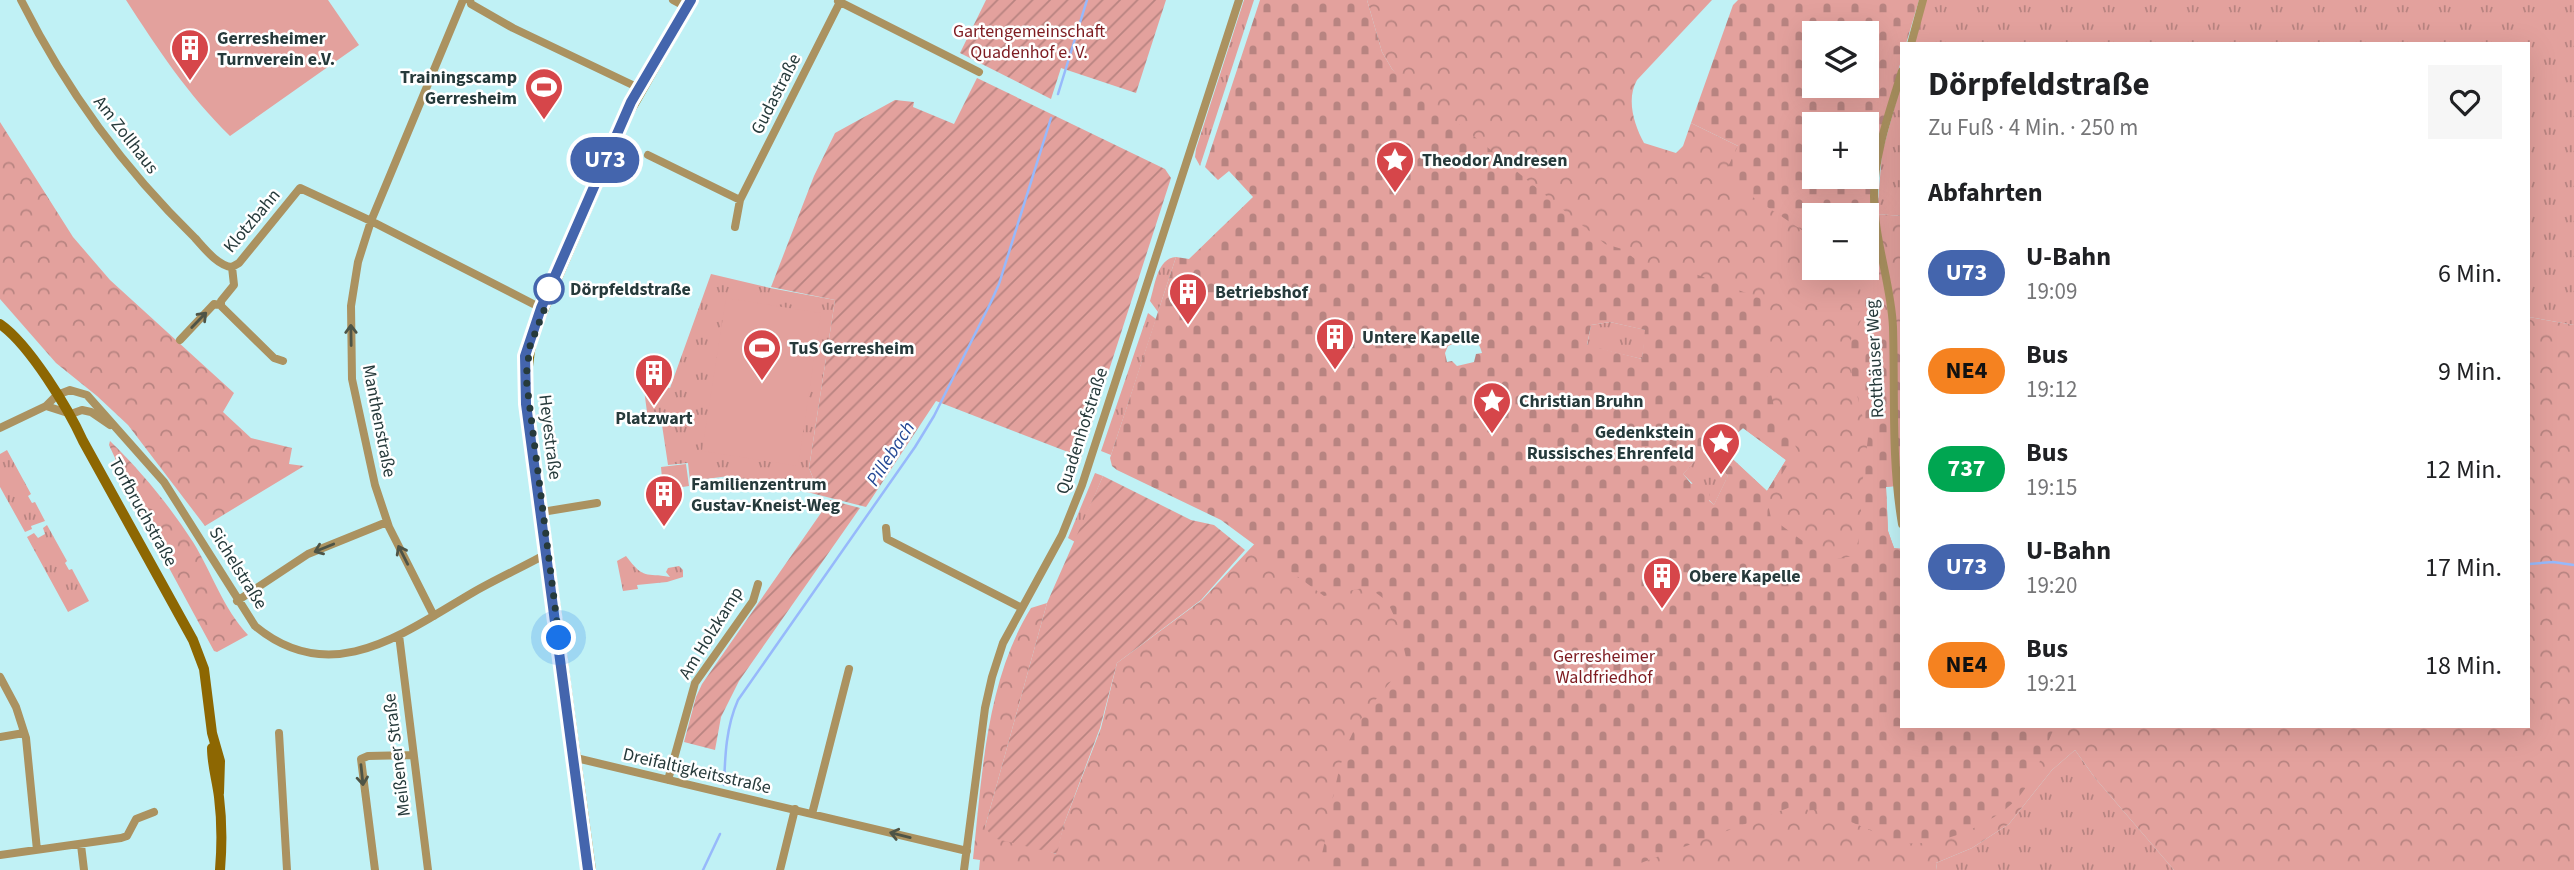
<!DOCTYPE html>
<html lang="de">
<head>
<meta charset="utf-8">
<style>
	:root { --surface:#fff; --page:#f6f6f6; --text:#202124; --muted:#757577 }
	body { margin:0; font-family:"Source Sans 3",sans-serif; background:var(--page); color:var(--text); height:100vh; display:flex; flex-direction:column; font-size:26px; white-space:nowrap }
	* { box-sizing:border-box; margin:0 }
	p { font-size:23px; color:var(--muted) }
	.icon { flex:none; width:38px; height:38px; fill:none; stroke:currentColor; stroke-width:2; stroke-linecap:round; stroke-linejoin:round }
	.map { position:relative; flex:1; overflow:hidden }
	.side { position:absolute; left:1900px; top:42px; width:630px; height:686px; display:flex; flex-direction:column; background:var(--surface); border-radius:0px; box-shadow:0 7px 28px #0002 }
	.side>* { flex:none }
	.badge { padding:0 14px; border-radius:23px; font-size:24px; line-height:46px }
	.controls { position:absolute; left:1802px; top:21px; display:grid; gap:14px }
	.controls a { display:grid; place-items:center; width:77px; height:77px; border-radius:0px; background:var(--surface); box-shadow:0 7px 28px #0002; font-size:35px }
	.you { position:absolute; width:35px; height:35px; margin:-18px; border:5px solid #fff; border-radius:50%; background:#1a73e8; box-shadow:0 0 0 10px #1a73e833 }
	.map>.badge { position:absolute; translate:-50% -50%; box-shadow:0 0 0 4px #fff }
	h2 { padding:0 28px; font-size:26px; line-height:63px }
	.round { display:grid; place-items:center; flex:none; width:74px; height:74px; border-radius:0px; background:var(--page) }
	.head { display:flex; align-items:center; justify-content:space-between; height:119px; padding:0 28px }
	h1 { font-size:33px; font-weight:700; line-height:52px }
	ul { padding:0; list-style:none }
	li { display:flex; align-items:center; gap:21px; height:98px; padding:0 28px }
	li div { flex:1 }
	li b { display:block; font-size:26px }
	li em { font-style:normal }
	li .badge { min-width:77px; font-weight:700; text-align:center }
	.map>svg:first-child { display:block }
	.grass { fill:url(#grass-tufts) }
	.forest { fill:url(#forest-crowns); fill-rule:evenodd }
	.cemetery { fill:url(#cemetery-stones); fill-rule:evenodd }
	.garden { fill:url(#garden-furrows) }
	.pitch { fill:#e3a19d }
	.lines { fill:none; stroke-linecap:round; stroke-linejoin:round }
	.stream { stroke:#97b9fb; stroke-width:2.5 }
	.street { stroke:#ab9260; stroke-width:8 }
	.secondary { stroke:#8d6702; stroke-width:10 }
	.tram { stroke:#506c6e; stroke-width:2 }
	.oneway { stroke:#4e5446 }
	.line-casing { stroke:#fff; stroke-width:16 }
	.line { stroke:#4465ad; stroke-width:10 }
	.walk { stroke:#263a3b; stroke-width:7; stroke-dasharray:0 12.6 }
	.stop-dot { fill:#fff; stroke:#4465ad; stroke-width:3.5 }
	.labels { text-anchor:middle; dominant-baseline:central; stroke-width:5; stroke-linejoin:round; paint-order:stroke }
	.park-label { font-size:18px; fill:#7e1c21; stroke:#fff }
	.poi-label { font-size:18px; font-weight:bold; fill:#263a3b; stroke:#fff; text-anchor:start }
	.street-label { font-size:18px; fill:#263a3b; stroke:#fff }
	.stop-label { font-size:18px; font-weight:bold; fill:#263a3b; stroke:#fff; text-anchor:start }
	.water-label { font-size:19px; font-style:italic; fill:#254995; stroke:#fff }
</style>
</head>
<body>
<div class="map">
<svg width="2574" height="870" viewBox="0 0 2574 870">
	<defs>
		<pattern id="grass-tufts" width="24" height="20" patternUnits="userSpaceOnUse" patternTransform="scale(1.75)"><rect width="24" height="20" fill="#e3a19d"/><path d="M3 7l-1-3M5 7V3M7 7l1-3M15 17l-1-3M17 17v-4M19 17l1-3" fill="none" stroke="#b88481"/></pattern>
		<pattern id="forest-crowns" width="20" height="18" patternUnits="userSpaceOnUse" patternTransform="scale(1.75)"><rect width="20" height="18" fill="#e3a19d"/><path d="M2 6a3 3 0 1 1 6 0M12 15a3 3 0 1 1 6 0" fill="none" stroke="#b88481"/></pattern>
		<pattern id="cemetery-stones" width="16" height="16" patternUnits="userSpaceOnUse" patternTransform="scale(1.75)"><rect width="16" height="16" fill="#e3a19d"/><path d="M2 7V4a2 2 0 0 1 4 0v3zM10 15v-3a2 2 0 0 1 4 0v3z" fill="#b88481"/></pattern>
		<pattern id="garden-furrows" width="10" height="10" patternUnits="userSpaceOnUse" patternTransform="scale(1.75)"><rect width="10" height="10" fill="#e3a19d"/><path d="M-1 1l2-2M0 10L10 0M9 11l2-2" fill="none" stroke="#b88481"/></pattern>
	</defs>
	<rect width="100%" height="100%" fill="#c0f1f5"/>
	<path class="grass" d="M1244,0H1254L1200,166L1195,157L1196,149Z
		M1926,0H2574V325L2529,317V44H1914Z
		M1902,80V216L1877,214L1882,153Z
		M1176,257L1158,312L1150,301C1155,286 1157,258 1176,257Z
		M711,274L770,288L835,300L809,468L813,478L811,493L729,476L690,481L688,463L668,465L662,425L649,427L643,382L670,388Z
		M1148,313L1156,319L1111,455L1101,451Z
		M1610,322L1646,330L1642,359L1587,346L1591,325Z
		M7,450L31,494L28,496L32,503L35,502L45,521L31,526L32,529L25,532L0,487V454Z
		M1710,455L1728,476L1714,505L1683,474L1698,457Z
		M1095,473L1103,476L1075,542L1068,538Z
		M47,525L67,561L65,563L69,570L72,569L89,601L68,612L27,537L34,533L38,538L45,534L43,528Z
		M626,556C645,581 645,572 670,577L666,572L668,568L679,566L683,570V577L667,582L637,585L638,589L623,591L617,561Z
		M2075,750L2095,778L2174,870H1937L1936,863L1972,848L2009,824L2052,770Z"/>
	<path class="forest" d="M1367,0H1712L1637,80C1626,99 1634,125 1644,143L1676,153L1683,146L1691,123L1738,146L1815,231V268H1867V227L1877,214L1902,216V530L1895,486L1886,487L1888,531L1894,548L1902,549V726H2529V317L2574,325V870H2174L2095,778L2075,750L2052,770L2009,824L1972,848L1936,863L1937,870H979L980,860L973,859C982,776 986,680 1031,608L1047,603L985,827L1056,854L1064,824L1101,728L1117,663L1202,600L1426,361L1536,395L1642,359L1646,329L1392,69L1382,52ZM1743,428L1786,460L1767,491L1725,452L1740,438L1736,434ZM1710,455L1728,476L1714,505L1709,501L1710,487L1698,482L1691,484L1683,474L1698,457L1704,460Z
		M0,122L73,237L110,280L234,393L223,412L251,438L292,448L289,464L304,466L205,526L128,425L97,396L56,363L0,299Z
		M110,441C141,471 169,505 193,542C212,573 223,608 248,635L217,652L214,651L122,481L115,458L109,445Z"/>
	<path class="cemetery" d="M1260,0H1367L1382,52L1392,69L1605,244L1622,249L1648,269L1679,268L1765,300L1766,371L1774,407L1797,449L1767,499L1771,518L1829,560L1854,556L1861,531V494L1868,438L1850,367L1849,343L1864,315L1857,268H1867V215H1815V239L1723,177L1738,146L1691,123L1733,5L1738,0H1919L1906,44H1902V57L1883,128L1872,215V267L1877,319L1902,348V530L1895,486L1886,487L1888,531L1894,548L1902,549V726H2055C2045,748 2036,775 2021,794C1997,824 1938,848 1900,843L1821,809L1808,811L1804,802L1622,870H1318C1331,825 1333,765 1357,725C1371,703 1391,682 1407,662L1399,626L1387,601L1368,587L1324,596L1221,520L1117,470L1112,466L1110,458L1176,257L1189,259L1253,197L1229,171L1218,180L1205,167ZM1815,33H1867V86H1815ZM1815,124H1867V177H1815ZM1610,322L1645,330L1642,359L1587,345L1591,325ZM1464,339C1475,339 1479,341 1482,353L1476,354L1474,362L1457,366L1452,361L1447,362L1445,353L1448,346ZM1743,428L1786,460L1767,491L1725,452L1740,438L1736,434ZM1710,455L1728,476L1714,505L1709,501L1710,487L1698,482L1691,484L1683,474L1698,457L1704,460Z"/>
	<path class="garden" d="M986,0H1166L1136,93L1061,68L1051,99L960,53Z
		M977,78L1165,169L1171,178L1081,457L936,401L866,507L811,493L813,478L809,468L835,300L771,287L814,176L835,133L895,100L914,102L913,107L954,124Z
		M1103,476L1191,520L1214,525L1245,550L1201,600L1117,663L1100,728L1064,824L1057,854L993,838L985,827L1047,603Z
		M830,500L860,508L739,681L721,717L715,750L684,742L696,697L702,684Z"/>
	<path class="pitch" d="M126,0H328L359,45L230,136C188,95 157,48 126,0Z
		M726,298L821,313L798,466L702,451Z
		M686,464L689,486L663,490L661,467Z"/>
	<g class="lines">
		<path class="stream" d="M1058,94L1087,0
			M2529,564L2553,562L2574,565
			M724,785C725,756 726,727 738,700L915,447L934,416L991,302L999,284L1051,118
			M703,870L720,834"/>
		<path class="street" d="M21,0C65,88 124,169 195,238C204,248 218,266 232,267
			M470,0L471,4L513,28L641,89
			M673,0L688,8
			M838,1L979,72
			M1911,44L1923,0
			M1902,71C1890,110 1874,154 1874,196C1874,240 1891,283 1893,327C1895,393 1891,459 1902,524
			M648,155L740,200
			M735,227L740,200L840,2
			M232,267L239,263L300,188L371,221L543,309
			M232,267L234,285L221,301V306L274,358L283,361
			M180,340L214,304L220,305
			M46,406L71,414L82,410L91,412L110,425
			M0,428L46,406L57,395L70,390L87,395L164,482L255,626C331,689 402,634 472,593C496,579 523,567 548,553
			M542,512L597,503
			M886,528L887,539L1022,608
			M237,601L308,554L387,522
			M434,616L389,527L375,485L352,379L351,306L358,262L371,221L463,0
			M399,635L428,870
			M0,677L16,707L26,738L37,850
			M279,733L287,870
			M0,737L24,733
			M576,758L967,851
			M668,780L695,683L753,601L758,584
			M812,814L849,669
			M81,845L84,870
			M0,855L121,838L127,836L136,819L154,812
			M375,870L361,759L368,756L412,755
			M780,870L795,809
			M964,870L985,708L992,677L1003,643L1062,535L1082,485L1239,0"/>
		<path class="secondary" d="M0,324C29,344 68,408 83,441L193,640L204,669L212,733L220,761L219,793
			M212,748C212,765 217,780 219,797C222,821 222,846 220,870
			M591,870L528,403C526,376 527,351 537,325L628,114L693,0"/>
		<path class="tram" d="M594,870L531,408L529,366L538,328L638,100L696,0"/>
	</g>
	<defs><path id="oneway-shaft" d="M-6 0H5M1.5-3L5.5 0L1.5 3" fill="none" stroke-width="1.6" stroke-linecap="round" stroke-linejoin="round" transform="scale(1.75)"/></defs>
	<g class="oneway">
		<use href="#oneway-shaft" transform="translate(199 320) rotate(-46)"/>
		<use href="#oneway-shaft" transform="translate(351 335) rotate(-91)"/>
		<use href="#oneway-shaft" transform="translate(324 548) rotate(158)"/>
		<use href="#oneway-shaft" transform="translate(403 555) rotate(-117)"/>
		<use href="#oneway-shaft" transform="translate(362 775) rotate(84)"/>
		<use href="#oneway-shaft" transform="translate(900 835) rotate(-166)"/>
	</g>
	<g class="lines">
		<defs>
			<path id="line" d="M588,870L526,404L525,356L541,308L631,102L691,0"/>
		</defs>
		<use href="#line" class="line-casing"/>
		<use href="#line" class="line"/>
		<path class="walk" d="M549,289L552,290L530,346L526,377L559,638"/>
	</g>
	<defs>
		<symbol id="building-pin" viewBox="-11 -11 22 30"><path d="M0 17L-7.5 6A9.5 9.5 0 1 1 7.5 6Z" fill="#d6464a" stroke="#fff"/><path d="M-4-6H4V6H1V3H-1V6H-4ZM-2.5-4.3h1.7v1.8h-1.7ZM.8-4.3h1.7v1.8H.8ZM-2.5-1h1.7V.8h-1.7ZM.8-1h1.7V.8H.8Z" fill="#fff"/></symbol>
		<symbol id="stadium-pin" viewBox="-11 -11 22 30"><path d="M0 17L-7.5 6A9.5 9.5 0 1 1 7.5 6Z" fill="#d6464a" stroke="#fff"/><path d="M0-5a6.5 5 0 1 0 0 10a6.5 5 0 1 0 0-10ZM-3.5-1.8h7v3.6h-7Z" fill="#fff"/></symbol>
		<symbol id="sight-pin" viewBox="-11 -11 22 30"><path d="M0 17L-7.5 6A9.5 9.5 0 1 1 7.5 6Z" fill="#d6464a" stroke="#fff"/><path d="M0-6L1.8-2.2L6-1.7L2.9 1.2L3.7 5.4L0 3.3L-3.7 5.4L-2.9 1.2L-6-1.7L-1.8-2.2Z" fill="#fff"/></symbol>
	</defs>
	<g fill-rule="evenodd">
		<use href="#building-pin" x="168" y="26" width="44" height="60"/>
		<use href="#stadium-pin" x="522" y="65" width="44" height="60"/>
		<use href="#sight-pin" x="1373" y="138" width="44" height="60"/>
		<use href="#building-pin" x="1166" y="270" width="44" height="60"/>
		<use href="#building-pin" x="1313" y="315" width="44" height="60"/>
		<use href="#stadium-pin" x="740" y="326" width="44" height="60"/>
		<use href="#building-pin" x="632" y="351" width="44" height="60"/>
		<use href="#sight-pin" x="1470" y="379" width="44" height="60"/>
		<use href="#sight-pin" x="1699" y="420" width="44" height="60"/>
		<use href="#building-pin" x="642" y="472" width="44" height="60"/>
		<use href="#building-pin" x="1640" y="554" width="44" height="60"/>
	</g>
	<circle class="stop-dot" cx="549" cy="289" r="14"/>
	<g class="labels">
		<g class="park-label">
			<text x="1029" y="31">Gartengemeinschaft<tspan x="1029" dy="21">Quadenhof e. V.</tspan></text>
			<text x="1604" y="656">Gerresheimer<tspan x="1604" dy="21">Waldfriedhof</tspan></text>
		</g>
		<g class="poi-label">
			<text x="217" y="38">Gerresheimer<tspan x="217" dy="21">Turnverein e.V.</tspan></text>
			<text x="517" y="77" text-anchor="end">Trainingscamp<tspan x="517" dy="21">Gerresheim</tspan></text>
			<text x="1422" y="160">Theodor Andresen</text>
			<text x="1215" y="292">Betriebshof</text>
			<text x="1362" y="337">Untere Kapelle</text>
			<text x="789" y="348">TuS Gerresheim</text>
			<text x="1519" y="401">Christian Bruhn</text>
			<text x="654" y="418" text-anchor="middle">Platzwart</text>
			<text x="1694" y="432" text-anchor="end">Gedenkstein<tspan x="1694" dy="21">Russisches Ehrenfeld</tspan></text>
			<text x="691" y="484">Familienzentrum<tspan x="691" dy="21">Gustav-Kneist-Weg</tspan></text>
			<text x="1689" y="576">Obere Kapelle</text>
		</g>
		<g class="street-label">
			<text transform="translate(776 94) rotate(-63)">Gudastraße</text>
			<text transform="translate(126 135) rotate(52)">Am Zollhaus</text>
			<text transform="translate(252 221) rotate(-50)">Klotzbahn</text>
			<text transform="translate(1875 359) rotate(-93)">Rotthäuser Weg</text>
			<text transform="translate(379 421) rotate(79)">Manthenstraße</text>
			<text transform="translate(1082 431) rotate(-72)">Quadenhofstraße</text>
			<text transform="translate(550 437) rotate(83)">Heyestraße</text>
			<text transform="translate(143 512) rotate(61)">Torfbruchstraße</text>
			<text transform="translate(238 568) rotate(58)">Sichelstraße</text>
			<text transform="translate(711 633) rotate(-58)">Am Holzkamp</text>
			<text transform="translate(397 755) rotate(-97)">Meißener Straße</text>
			<text transform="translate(697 771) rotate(13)">Dreifaltigkeitsstraße</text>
		</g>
		<g class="stop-label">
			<text x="570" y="289">Dörpfeldstraße</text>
		</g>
		<g class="water-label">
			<text transform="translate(891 454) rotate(-57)">Pillebach</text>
		</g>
	</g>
</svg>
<div class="controls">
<a><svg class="icon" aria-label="layers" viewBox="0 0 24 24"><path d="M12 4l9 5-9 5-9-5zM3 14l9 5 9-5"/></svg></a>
<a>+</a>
<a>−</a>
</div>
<div class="you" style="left:559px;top:638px"></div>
<b class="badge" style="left:605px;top:160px;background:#4465ad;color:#fff">U73</b>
<section class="side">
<div class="head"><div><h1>Dörpfeldstraße</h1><p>Zu Fuß · 4 Min. · 250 m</p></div><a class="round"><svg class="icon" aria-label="heart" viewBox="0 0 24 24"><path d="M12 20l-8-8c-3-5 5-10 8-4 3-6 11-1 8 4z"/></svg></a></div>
<h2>Abfahrten</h2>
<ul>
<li><span class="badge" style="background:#4465ad;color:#fff">U73</span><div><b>U-Bahn</b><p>19:09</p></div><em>6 Min.</em></li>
<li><span class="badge" style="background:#f58220;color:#111">NE4</span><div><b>Bus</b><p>19:12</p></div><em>9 Min.</em></li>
<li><span class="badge" style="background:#00a651;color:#fff">737</span><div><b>Bus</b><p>19:15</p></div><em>12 Min.</em></li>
<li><span class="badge" style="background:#4465ad;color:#fff">U73</span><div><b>U-Bahn</b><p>19:20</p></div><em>17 Min.</em></li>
<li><span class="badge" style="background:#f58220;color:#111">NE4</span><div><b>Bus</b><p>19:21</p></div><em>18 Min.</em></li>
</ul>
</section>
</div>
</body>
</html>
